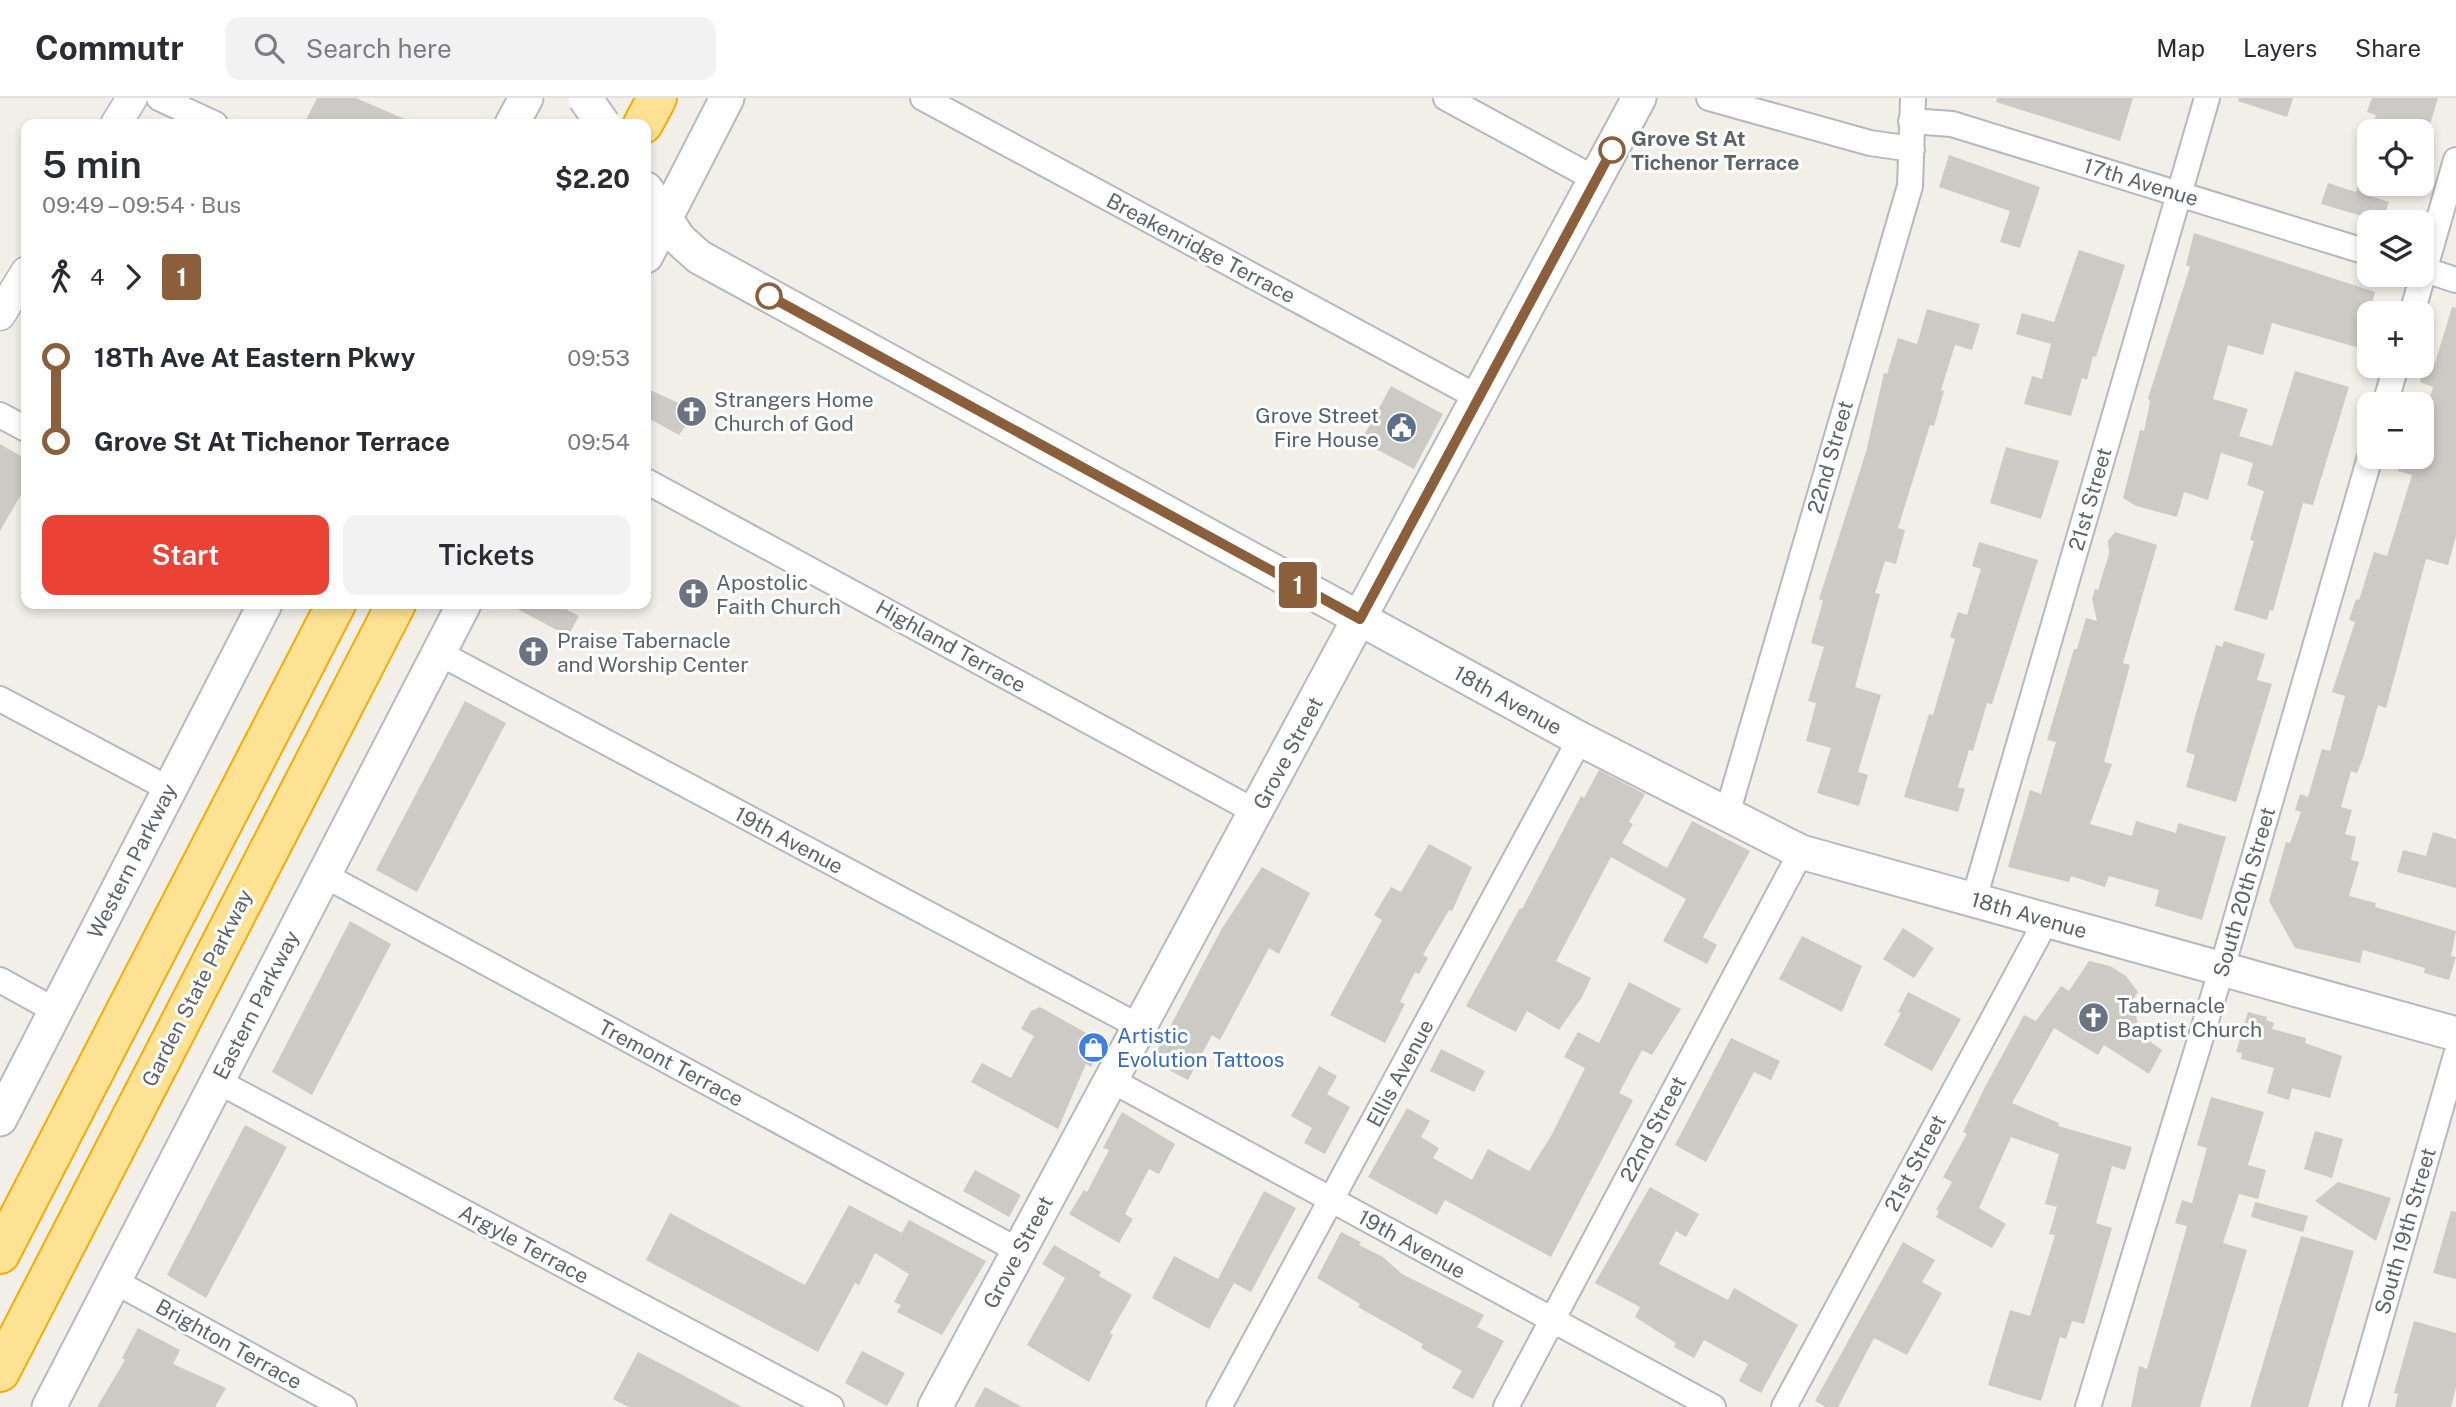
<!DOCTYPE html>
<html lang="en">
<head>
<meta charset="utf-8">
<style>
	:root { --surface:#fff; --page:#f2f2f3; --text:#2b2b33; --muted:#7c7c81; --line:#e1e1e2; --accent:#ea4335 }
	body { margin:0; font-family:"Public Sans",sans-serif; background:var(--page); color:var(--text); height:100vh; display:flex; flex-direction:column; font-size:26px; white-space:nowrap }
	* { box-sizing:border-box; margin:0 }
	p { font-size:23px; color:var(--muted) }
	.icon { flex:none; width:38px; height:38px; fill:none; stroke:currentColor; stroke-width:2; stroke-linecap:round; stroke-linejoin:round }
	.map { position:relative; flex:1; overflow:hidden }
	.side { position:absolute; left:21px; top:21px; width:630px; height:490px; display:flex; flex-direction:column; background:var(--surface); border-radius:14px; box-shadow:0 4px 10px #0003 }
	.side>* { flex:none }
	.badge { padding:0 14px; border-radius:5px; font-size:24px; line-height:46px }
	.fabs { position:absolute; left:2357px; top:21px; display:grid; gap:14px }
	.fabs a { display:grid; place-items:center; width:77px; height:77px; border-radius:14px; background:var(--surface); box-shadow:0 4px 10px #0003; font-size:35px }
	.map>.badge { position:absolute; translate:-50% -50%; box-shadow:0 0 0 4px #fff }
	.legs { display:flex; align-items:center; gap:10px; height:77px; padding:0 21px; font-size:23px }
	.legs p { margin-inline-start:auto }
	.head { display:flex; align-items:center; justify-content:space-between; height:119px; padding:0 21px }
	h1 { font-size:38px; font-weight:600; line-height:52px }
	.button { display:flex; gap:14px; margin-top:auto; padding:14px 21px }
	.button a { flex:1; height:80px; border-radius:14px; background:var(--accent); color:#fff; font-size:28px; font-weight:600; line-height:80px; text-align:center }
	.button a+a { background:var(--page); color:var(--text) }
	ul { padding:0 21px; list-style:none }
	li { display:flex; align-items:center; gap:24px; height:84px; font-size:26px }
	li i { display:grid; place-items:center; width:10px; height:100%; margin:0 9px; background:currentColor }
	li i::after { content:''; width:18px; height:18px; margin:-9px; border:5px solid; border-radius:50%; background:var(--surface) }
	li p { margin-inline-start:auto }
	li:first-child i { background:linear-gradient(#0000 50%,currentColor 0) }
	li:last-child i { background:linear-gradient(currentColor 50%,#0000 0) }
	header { display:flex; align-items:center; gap:42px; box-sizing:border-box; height:98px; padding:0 35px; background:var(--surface); border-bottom:2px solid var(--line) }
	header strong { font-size:33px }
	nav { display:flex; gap:38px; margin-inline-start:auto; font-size:24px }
	.search { width:490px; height:63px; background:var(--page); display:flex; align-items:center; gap:18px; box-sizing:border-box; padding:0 24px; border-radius:14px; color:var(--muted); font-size:26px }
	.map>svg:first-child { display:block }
	.building { fill:#cccac5 }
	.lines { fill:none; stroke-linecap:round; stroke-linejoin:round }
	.minor-casing { stroke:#b5b8bc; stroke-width:28 }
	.tertiary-casing { stroke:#b5b8bc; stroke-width:33 }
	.secondary-casing { stroke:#b6babf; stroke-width:37 }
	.motorway-casing { stroke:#f9ab00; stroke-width:42 }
	.minor { stroke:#fff; stroke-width:24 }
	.tertiary { stroke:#fff; stroke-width:30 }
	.secondary { stroke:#fff; stroke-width:33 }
	.motorway { stroke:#fde293; stroke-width:38 }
	.secondary-bridge-casing { stroke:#b6babf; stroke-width:37; stroke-linecap:butt }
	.secondary-bridge { stroke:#fff; stroke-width:33 }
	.line-1-casing { stroke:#fff; stroke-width:16 }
	.line-1 { stroke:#8b5e3c; stroke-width:10 }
	.stop-1-dot { fill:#fff; stroke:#8b5e3c; stroke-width:3.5 }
	.labels { text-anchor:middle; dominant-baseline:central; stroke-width:6; stroke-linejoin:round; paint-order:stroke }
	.stop-label { font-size:21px; font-weight:bold; fill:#5f6368; stroke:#fff; text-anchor:start }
	.street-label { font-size:21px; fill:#5f6368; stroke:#fff }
	.worship-label { font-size:21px; fill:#5b616d; stroke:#fff; text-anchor:start }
	.service-label { font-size:21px; fill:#4e5e75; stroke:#fff; text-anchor:end }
	.shop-label { font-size:21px; fill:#366cbe; stroke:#fff; text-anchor:start }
</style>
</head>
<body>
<header>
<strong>Commutr</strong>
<div class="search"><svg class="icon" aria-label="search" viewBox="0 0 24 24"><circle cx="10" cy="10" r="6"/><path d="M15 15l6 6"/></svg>Search here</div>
<nav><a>Map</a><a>Layers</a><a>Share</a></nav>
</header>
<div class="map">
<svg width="2456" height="1309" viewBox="0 0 2456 1309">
	<rect width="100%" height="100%" fill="#f1efe8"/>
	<path class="building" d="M317,0H356L416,26H304Z
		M1997,0H2133L2120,43L1996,4Z
		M2239,0H2293L2287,19L2238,3Z
		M2372,0H2438L2428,33H2371L2376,17L2367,14Z
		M1949,57L2040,89L2020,150L2000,144L2010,113L1939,89Z
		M2365,63H2370V98L2389,104L2382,124L2321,106L2328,85L2356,94Z
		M2194,135L2375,194L2370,213V253L2272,225L2263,257L2228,247L2213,301L2248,311L2239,338L2272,348L2295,273L2349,289L2313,407L2303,405L2273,513L2270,512L2267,522L2234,512L2254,443L2250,442L2264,393L2247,387L2253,365L2221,355L2208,402L2184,394L2177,419L2136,408L2123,400L2140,332L2144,333L2150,304L2148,300L2190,169L2186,167Z
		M2079,152L2125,167L2096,259L2093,258L2087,282L2082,280L2071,318L2024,306L2032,278L2042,281L2051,246L2016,236L2022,215L2054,224Z
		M2452,209L2456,210V438L2448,467L2426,461L2386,610L2378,607L2363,660L2357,675L2351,673L2341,709L2352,712L2345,736L2356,739L2351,762L2359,764L2349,798L2376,805L2375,809L2456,833L2451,858L2456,859L2449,882L2424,875L2425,870L2363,852L2360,865L2295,850L2269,803L2286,744L2290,745L2301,714L2295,712L2300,696L2308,699L2322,651L2330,653L2345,598L2332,594L2355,524L2349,522L2356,501L2359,502L2374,454L2387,458L2412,377L2398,373L2402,359H2422V328L2433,289L2420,284L2427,263L2435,265Z
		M1927,211L1980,226L1972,252L1955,247L1941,292L1944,293L1934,328L1930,327L1898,430L1905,432L1896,466L1885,463L1875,495L1880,496L1855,589L1881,597L1858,674L1868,677L1859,708L1817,695L1831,650L1806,643L1816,605L1808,603L1824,549L1811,545L1823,503L1819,501L1866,354L1884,275L1887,276L1898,240L1917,246Z
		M1391,288L1443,316L1414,371L1361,343Z
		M646,290L696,313L679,337L646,319Z
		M0,346L26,361V388L0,433Z
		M2006,349L2059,363L2041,421L1990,405Z
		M2115,434L2157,447L2123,565L2130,567L2104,664L2112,666L2090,726L2132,738L2136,723L2176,735L2178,725L2226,739L2202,822L2155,808L2159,792L2109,778L2105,789L2071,778L2069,784L2008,769L2030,692L2041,696L2056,644L2047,642L2074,551H2077L2086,520L2097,523L2092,501L2095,491L2098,492L2109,456L2108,443Z
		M1979,444L2038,462L1992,606L1987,605L1973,653L1969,652L1958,689L1965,691L1958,714L1904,699L1929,616L1933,617L1955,541L1950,539L1958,514L1967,517L1981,471L1972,468Z
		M508,506H556L579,518L568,538Z
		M2224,543L2265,556L2257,582L2272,586L2236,704L2186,689L2195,657L2186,654L2194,622L2216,547L2222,549Z
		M465,603L506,625L417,794L376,772Z
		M1599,672L1645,696L1629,724L1633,726L1622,745L1667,770L1692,723L1750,753L1703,839L1717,847L1707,866L1663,843L1686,801L1611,759L1556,863L1591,880L1582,899L1559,932L1527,913L1516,934L1466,908L1520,810L1522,811L1581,698L1584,700Z
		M2433,734L2456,741V790L2397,774L2403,752L2426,758Z
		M1429,746L1472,769L1452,813L1449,812L1423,857L1428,860L1419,876L1415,874L1400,904L1405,906L1385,945L1330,917L1382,822L1374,817L1391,789L1401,794Z
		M1262,769L1310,795L1279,856L1269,850L1220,942L1212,937L1188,982L1152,963L1221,832Z
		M350,823L391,846L312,997L272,974Z
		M1903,830L1934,850L1914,880L1883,861Z
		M1802,838L1862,868L1842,914L1779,881Z
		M2089,863L2110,868L2126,878L2138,894L2128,910L2136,917L2139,936L2162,952L2149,976L2104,947L2098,957L2054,930L2012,1005L2059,1025L2058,1028L2132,1049L2125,1072L2112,1068L2096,1125L2112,1130L2084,1226L2072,1223L2066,1241L2060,1239L2041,1303L1988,1287L2010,1212L2030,1218L2055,1137L2049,1136L2057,1109L2045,1106L2059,1056L2011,1039L1979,1110L2006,1126L1992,1150L1936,1119L1939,1113L1936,1112L1952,1084L1943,1079L1967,1036L1963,1034L1985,989L2024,917L2036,923L2061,888L2069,893Z
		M1629,884L1681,911L1652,957L1642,952L1619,995L1633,1002L1551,1159L1445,1102L1437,1117L1368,1079L1407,1010L1430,1023L1421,1039L1439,1050L1433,1060L1472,1082L1488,1051L1529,1073L1551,1038L1585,970L1564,959L1578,934L1599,945Z
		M1908,894L1961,921L1932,973L1884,947L1901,915L1898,914Z
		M1040,909L1104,945L1091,969L1086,966L1058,1031L971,984L982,965L1011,980L1034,938L1021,931L1031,913Z
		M2248,914L2267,919L2266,922L2274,925L2272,931L2306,940L2305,945L2342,958L2330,1000L2292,990L2289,1002L2267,995L2274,970L2241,961L2242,955L2236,954Z
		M1731,940L1780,963L1771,982L1754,974L1706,1064L1675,1047Z
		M1441,951L1485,973L1474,994L1430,973Z
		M1319,968L1337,978L1327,996L1350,1009L1325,1056L1304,1045L1312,1030L1291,1018Z
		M2211,999L2264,1014L2248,1067L2266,1072L2258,1101L2239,1096L2223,1145L2247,1152L2200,1309H2131L2139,1268L2147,1271L2187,1128L2175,1125L2182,1102L2192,1105L2207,1050L2197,1047Z
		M1122,1014L1175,1046L1159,1076L1149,1071L1125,1116L1133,1121L1119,1145L1069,1116L1084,1092L1087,1094L1109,1052L1103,1050Z
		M245,1027L287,1049L206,1200L167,1177Z
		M2315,1033L2343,1041L2332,1080L2304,1071Z
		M975,1072L1021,1097L1009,1119L963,1093Z
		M2338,1084L2391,1100L2376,1143L2315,1103Z
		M1650,1089L1699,1116L1686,1139L1676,1133L1659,1166L1728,1202L1734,1190L1798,1227L1761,1295L1739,1283L1748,1266L1704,1242L1694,1260L1674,1249L1676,1245L1635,1219L1640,1209L1595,1185Z
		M1264,1093L1296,1110L1251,1194L1234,1185L1209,1231L1152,1200L1174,1158L1218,1181Z
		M2255,1104L2308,1118L2303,1134L2251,1119Z
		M849,1107L902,1135L909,1122L986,1163L942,1237L897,1214L901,1207L894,1204L909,1176L875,1155L859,1187L855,1185L818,1254L646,1162L670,1115L805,1187Z
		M2451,1113L2456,1114V1181L2433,1175Z
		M1341,1134L1361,1144L1359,1147L1383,1159L1402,1176L1484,1217L1477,1229L1504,1243L1473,1301L1452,1290L1462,1273L1421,1250L1423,1246L1358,1209L1360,1206L1317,1180Z
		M2301,1138L2354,1153L2308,1309H2250Z
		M1903,1144L1935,1162L1922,1184L1942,1195L1907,1257L1874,1240L1838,1309H1826L1815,1303Z
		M1054,1147L1101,1174L1099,1178L1132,1197L1110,1235L1113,1237L1089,1284L1027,1247L1065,1180L1042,1166Z
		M2414,1223L2456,1235V1289L2451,1309H2395L2398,1296L2394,1295Z
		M138,1230L180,1252L173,1266L226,1290L215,1309H97L125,1262L122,1260Z
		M862,1253L905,1275L887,1308L845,1285Z
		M638,1254L675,1273L742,1309H629L613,1301Z
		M985,1289L1022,1309H974Z"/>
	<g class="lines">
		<defs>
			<path id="minor" d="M159,0L215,26
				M923,0L1479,300
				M1446,0L1597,82
				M1709,0L1870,45L1912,51
				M1911,23L1952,26L2370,155
				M2422,171L2456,182
				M2412,215L2456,62
				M2385,306L2396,268
				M0,317L26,331
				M646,383L1256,714
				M439,555L1140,929
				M0,601L169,691
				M1727,716L1910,88L1913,0
				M324,777L1019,1153
				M1974,801L2207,0
				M0,882L56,913
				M1111,982L1713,1309
				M217,983L831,1309
				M114,1183L344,1309
				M1219,1309L1580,641
				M1506,1309L1801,754
				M1784,1309L2047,821
				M2088,1309L2222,870L2370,359
				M2355,1309L2456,957"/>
			<path id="tertiary" d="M116,26L132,0
				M0,217L26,174"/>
			<path id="secondary" d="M512,26L526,0
				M646,91L679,141L699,159L1580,641L1801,754L2456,936
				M646,158L727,0
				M0,1021L265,506
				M49,1309L464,506
				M935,1309L1639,0"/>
			<path id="motorway" d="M643,26L657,0
				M0,1156L336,506
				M0,1274L396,506"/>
		</defs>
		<use href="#minor" class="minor-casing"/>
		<use href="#tertiary" class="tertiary-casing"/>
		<use href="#secondary" class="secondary-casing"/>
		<use href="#motorway" class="motorway-casing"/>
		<use href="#minor" class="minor"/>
		<use href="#tertiary" class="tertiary"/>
		<use href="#secondary" class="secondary"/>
		<use href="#motorway" class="motorway"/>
		<defs>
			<path id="secondary-bridge" d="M585,0L603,26"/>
		</defs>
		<use href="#secondary-bridge" class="secondary-bridge-casing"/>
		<use href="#secondary-bridge" class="secondary-bridge"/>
	</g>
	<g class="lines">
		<defs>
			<path id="line-1" d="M769,198L1360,521L1612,52"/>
		</defs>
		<use href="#line-1" class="line-1-casing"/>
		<use href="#line-1" class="line-1"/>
	</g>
	<defs>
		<symbol id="church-disc" viewBox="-11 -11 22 22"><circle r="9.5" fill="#6b7280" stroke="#fff"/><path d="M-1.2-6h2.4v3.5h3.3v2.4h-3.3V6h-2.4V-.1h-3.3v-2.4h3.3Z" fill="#fff"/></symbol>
		<symbol id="civic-disc" viewBox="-11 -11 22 22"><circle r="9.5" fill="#5c6f8a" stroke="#fff"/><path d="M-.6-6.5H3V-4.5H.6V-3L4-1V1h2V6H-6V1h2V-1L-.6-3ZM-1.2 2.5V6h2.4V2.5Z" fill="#fff"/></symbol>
		<symbol id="shop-disc" viewBox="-11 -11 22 22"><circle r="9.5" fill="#3f7fe0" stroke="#fff"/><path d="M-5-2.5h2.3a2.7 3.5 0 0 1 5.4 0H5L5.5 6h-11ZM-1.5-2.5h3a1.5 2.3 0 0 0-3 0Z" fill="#fff"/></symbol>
	</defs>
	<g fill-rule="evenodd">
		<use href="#church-disc" x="674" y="296" width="35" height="35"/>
		<use href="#civic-disc" x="1384" y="312" width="35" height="35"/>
		<use href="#church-disc" x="676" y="478" width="35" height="35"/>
		<use href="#church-disc" x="516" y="536" width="35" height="35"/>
		<use href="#church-disc" x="2076" y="902" width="35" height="35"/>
		<use href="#shop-disc" x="1076" y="932" width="35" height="35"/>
	</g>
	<g class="stop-1-dot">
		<circle cx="1612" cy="52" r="12"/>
		<circle cx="769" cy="198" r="12"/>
	</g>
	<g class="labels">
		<g class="stop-label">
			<text x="1631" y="40">Grove St At<tspan x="1631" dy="24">Tichenor Terrace</tspan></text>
		</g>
		<g class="street-label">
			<text transform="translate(2141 84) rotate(17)">17th Avenue</text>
			<text transform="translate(1201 150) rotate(28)">Breakenridge Terrace</text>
			<text transform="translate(1830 359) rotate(-74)">22nd Street</text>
			<text transform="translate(2090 401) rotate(-74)">21st Street</text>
			<text transform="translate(951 548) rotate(29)">Highland Terrace</text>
			<text transform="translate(1508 602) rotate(29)">18th Avenue</text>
			<text transform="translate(1288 655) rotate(-62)">Grove Street</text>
			<text transform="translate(789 742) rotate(28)">19th Avenue</text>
			<text transform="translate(132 763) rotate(-63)">Western Parkway</text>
			<text transform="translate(2244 794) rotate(-74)">South 20th Street</text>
			<text transform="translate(2029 817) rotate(16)">18th Avenue</text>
			<text transform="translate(197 890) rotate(-63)">Garden State Parkway</text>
			<text transform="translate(256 907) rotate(-63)">Eastern Parkway</text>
			<text transform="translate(671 965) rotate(28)">Tremont Terrace</text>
			<text transform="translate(1400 975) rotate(-62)">Ellis Avenue</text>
			<text transform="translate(1653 1031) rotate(-62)">22nd Street</text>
			<text transform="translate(1915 1065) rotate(-62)">21st Street</text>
			<text transform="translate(2405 1133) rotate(-74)">South 19th Street</text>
			<text transform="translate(524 1146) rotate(28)">Argyle Terrace</text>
			<text transform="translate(1412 1146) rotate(29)">19th Avenue</text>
			<text transform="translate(1018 1154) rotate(-62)">Grove Street</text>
			<text transform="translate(229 1246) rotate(29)">Brighton Terrace</text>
		</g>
		<g class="worship-label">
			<text x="714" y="301">Strangers Home<tspan x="714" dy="24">Church of God</tspan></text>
			<text x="716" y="484">Apostolic<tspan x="716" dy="24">Faith Church</tspan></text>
			<text x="557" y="542">Praise Tabernacle<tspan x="557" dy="24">and Worship Center</tspan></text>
			<text x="2117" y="907">Tabernacle<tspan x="2117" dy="24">Baptist Church</tspan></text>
		</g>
		<g class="service-label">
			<text x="1379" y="317">Grove Street<tspan x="1379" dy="24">Fire House</tspan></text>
		</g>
		<g class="shop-label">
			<text x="1117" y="937">Artistic<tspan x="1117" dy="24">Evolution Tattoos</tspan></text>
		</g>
	</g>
</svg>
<div class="fabs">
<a><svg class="icon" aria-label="locate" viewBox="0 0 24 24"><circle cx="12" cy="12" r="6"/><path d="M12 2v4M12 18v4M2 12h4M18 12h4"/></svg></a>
<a><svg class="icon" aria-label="layers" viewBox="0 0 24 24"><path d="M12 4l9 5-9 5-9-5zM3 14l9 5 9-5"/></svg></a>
<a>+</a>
<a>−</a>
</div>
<b class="badge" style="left:1298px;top:487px;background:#8b5e3c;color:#fff">1</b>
<section class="side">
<div class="head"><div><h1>5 min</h1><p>09:49 – 09:54 · Bus</p></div><b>$2.20</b></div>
<div class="legs"><svg class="icon" aria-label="walk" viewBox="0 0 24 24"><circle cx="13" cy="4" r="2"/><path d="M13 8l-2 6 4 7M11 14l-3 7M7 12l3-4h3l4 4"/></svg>4<svg class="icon" aria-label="forward" viewBox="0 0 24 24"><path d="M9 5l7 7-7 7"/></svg><b class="badge" style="background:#8b5e3c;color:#fff">1</b></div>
<ul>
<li><i style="color:#8b5e3c"></i><b>18Th Ave At Eastern Pkwy</b><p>09:53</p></li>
<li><i style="color:#8b5e3c"></i><b>Grove St At Tichenor Terrace</b><p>09:54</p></li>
</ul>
<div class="button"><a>Start</a><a>Tickets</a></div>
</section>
</div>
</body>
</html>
